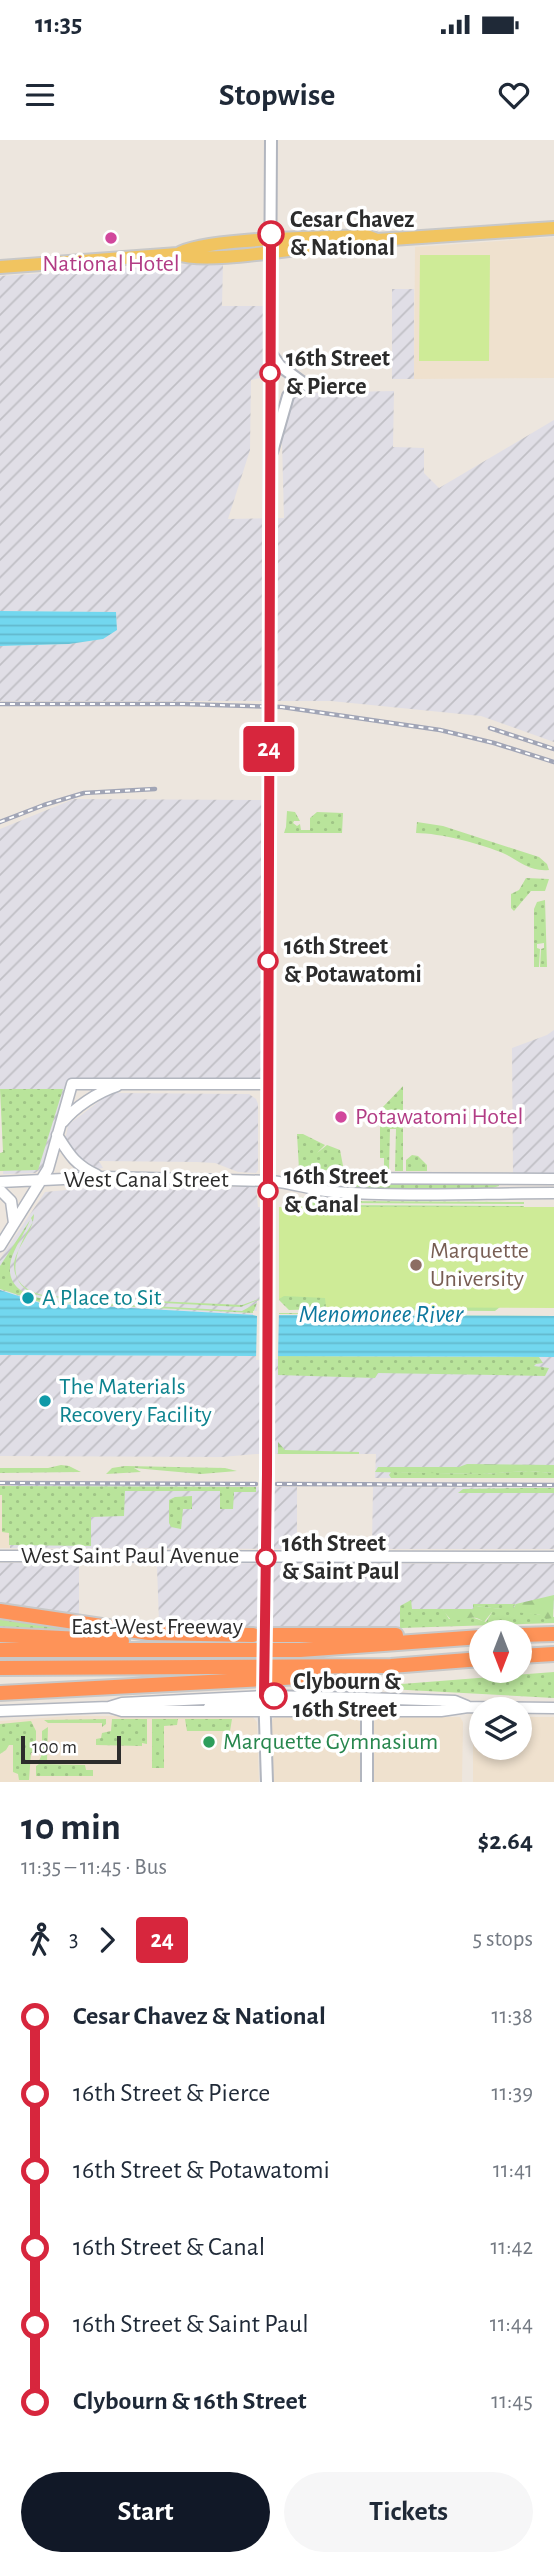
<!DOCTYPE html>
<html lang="en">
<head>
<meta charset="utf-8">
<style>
	:root { --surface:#fff; --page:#f6f6f7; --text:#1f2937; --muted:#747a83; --accent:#111827 }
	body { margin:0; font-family:"Alegreya Sans",sans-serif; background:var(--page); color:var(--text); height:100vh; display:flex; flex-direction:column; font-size:26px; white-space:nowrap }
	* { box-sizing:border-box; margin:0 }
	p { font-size:23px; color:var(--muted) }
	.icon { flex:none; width:38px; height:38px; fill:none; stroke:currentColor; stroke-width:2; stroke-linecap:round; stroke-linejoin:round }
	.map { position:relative; height:1642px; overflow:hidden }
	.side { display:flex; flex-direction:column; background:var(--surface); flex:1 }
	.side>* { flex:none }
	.badge { padding:0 14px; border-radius:5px; font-size:24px; line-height:46px }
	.needle { width:46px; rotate:180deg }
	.tools { position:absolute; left:469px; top:1480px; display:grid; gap:14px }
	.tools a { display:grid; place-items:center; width:63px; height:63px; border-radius:50%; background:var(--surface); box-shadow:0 4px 10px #0003; font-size:35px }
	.scale { position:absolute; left:21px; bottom:18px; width:100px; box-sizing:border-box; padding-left:7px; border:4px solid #2c2c2c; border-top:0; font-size:19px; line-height:24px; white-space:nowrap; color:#2c2c2c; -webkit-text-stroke:5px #fff; paint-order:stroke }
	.map>.badge { position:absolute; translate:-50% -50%; box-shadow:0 0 0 4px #fff }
	.legs { display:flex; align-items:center; gap:10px; height:77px; padding:0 21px; font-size:23px }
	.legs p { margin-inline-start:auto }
	.summary { display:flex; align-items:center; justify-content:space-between; height:119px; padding:0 21px }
	h1 { font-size:38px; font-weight:700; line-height:52px }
	.cta { display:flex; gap:14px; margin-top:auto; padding:14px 21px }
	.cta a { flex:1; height:80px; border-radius:42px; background:var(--accent); color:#fff; font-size:28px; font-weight:700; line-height:80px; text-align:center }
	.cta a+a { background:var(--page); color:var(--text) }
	ul { padding:0 21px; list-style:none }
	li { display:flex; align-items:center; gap:24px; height:77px; font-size:26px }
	li i { display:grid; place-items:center; width:10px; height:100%; margin:0 9px; background:currentColor }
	li i::after { content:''; width:18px; height:18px; margin:-9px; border:5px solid; border-radius:50%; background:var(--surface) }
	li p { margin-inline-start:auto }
	li:first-child i { background:linear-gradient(#0000 50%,currentColor 0) }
	li:last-child i { background:linear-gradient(currentColor 50%,#0000 0) }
	.status { display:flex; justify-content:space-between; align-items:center; height:49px; padding:0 35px; background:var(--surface); direction:ltr }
	.status svg { height:19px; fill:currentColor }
	header { display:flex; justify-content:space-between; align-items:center; height:91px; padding:0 21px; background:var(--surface); font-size:32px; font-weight:700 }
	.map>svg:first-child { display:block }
	.industrial { fill:url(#industrial-furrows) }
	.education { fill:#efe1ce }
	.grass { fill:url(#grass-dots) }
	.forest { fill:url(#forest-firs) }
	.pitch { fill:#ceeb97 }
	.water { fill:url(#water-rules) }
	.pier { fill:#ede6de }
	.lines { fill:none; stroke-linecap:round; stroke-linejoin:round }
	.tertiary-casing { stroke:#b2b6bf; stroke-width:13 }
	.secondary-casing { stroke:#b2b6bf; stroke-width:14 }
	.primary-casing { stroke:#c8c8c8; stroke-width:16 }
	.motorway-casing { stroke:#c8c8c8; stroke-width:18 }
	.tertiary { stroke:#fff; stroke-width:10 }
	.secondary { stroke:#fff; stroke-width:10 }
	.primary { stroke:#f1c460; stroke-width:12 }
	.motorway { stroke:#fe9358; stroke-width:14 }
	.rail-casing { stroke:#a1a5b6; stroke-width:4.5 }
	.rail { stroke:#fff; stroke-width:2; stroke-dasharray:5; stroke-linecap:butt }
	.secondary-bridge-casing { stroke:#b2b6bf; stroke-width:14; stroke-linecap:butt }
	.secondary-bridge { stroke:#fff; stroke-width:10 }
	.line-1-casing { stroke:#fff; stroke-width:16 }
	.line-1 { stroke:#d7263d; stroke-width:10 }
	.stop-1-dot { fill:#fff; stroke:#d7263d; stroke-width:3.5 }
	.hotel-dot { fill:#d1479c; stroke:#fff; stroke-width:2.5 }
	.education-dot { fill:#8d6e63; stroke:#fff; stroke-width:2.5 }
	.culture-dot { fill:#0f9aa8; stroke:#fff; stroke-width:2.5 }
	.leisure-dot { fill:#2e9e5b; stroke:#fff; stroke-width:2.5 }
	.labels { text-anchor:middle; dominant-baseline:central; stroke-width:7; stroke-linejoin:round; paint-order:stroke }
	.stop-label { font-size:24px; font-weight:bold; fill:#2c2c2c; stroke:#fff; text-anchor:start }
	.hotel-label { font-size:24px; fill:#b23c85; stroke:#fff }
	.street-label { font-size:24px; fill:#2c2c2c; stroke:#fff }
	.education-label { font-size:24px; fill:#785e54; stroke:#fff; text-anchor:start }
	.culture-label { font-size:24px; fill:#0d838f; stroke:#fff; text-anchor:start }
	.leisure-label { font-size:24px; fill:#27864d; stroke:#fff; text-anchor:start }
	.water-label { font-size:26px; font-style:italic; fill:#0d789e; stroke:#fff }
</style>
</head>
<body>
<div class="status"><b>11:35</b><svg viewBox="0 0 49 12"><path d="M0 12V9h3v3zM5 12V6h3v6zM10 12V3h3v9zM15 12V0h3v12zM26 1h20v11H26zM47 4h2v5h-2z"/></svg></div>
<header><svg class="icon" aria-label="menu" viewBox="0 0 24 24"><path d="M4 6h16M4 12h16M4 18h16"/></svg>Stopwise<svg class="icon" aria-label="heart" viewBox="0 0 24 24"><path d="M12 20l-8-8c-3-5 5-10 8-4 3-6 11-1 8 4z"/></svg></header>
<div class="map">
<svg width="554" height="1642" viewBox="0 0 554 1642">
	<defs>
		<pattern id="industrial-furrows" width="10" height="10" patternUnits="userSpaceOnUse" patternTransform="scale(1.75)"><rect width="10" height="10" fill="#e0dee6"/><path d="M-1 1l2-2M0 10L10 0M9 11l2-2" fill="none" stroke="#c0bfc5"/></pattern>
		<pattern id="grass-dots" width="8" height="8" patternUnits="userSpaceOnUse" patternTransform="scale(1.75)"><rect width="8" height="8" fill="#b9e49b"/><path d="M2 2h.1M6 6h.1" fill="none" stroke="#9fc486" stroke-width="1.8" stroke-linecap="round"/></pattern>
		<pattern id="forest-firs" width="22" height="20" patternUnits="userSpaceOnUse" patternTransform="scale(1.75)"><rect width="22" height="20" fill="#b9e49b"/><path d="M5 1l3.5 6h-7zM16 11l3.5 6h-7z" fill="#9fc486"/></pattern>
		<pattern id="water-rules" width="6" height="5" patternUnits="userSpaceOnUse" patternTransform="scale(1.75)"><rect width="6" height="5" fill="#72d7ef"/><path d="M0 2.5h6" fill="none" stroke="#63b9cd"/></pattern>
	</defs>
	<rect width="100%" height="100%" fill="#ede6de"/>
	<path class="industrial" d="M223,122L222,166H263V234L260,238L251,240L250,310L228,379L284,378L282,302L280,298L290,259L297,253L394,251L393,307L424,308V333L439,348L554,280V602L481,576L331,561H0V506L69,504L102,499L117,490L116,472L0,471V136Z
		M392,149H414V239H392Z
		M74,659L263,660V940L68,941L43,1028L35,1033L3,1034L13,949H0V689Z
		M554,890V1035H513L512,908L547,895Z
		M110,953L249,954L256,959L258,964V1030L256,1033L238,1032L215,1023L197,1022L99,1021L103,1028L96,1029L84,1025L65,1001L68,985Z
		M98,1047H256L258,1067H275V1159L257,1161V1175L40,1163L0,1150V1119L45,1052Z
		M0,1215L554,1217V1338H375L376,1314H256L222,1317L0,1316Z
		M11,1345L297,1347V1409L10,1408Z
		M373,1347L554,1348V1409H376L372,1404Z
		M0,1423H79V1478L25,1467L0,1465Z
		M159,1423L554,1424V1469H412L406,1488L164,1489L145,1481H159L157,1427Z"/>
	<path class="education" d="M554,97V238L414,239L415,107Z
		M0,1345H11L10,1408H0Z
		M71,1576H252L257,1582L259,1642H0V1581Z
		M276,1576L359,1577L361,1581V1642H271V1581Z
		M377,1577H460L463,1582L462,1642H372V1581Z
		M481,1577V1608H520V1577H554V1642H473V1581L476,1577Z"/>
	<path class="grass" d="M287,671L295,672L300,681H294L293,683L297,686L300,684L301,690H310V678L317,672L343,673L342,693H284L283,696L286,687Z
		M417,682L443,686L539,717L547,724L549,730C530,732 519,721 505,714C482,704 440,693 416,693Z
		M526,738L549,739L545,751H531L514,771L511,768V754L519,750Z
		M545,760L547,827H540L541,809L544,808V803L537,804V808L540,809L539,827H534V769L537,762Z
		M403,946V1031H395L396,989H390L389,1031H384V1018H380V970Z
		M0,949H63L38,1030L0,1031V1013L3,1012Z
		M297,994H303L325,1005L317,1013L327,1005L340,1010L344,1031L299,1029Z
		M412,1015L418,1016L427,1025V1031H406V1020Z
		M355,1043L499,1044V1046L489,1049H354Z
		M297,1057L337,1061L336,1071H296Z
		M339,1061L524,1062V1064L339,1063Z
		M339,1065L524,1066V1067L339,1078Z
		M34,1074C34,1097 2,1117 19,1141C26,1151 37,1154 48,1156L242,1165L259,1159H275H260L241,1167L48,1157C0,1150 14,1111 33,1082L31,1078Z
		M30,1080C25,1093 15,1106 11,1120C1,1163 60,1161 86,1162L88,1164L40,1162L0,1149V1126Z
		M279,1091H289L326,1154V1167L323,1169L289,1170L279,1160Z
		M100,1163L242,1171L257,1163L253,1173L98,1165Z
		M333,1165L500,1167L495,1171L340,1170Z
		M279,1173L554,1176L279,1174Z
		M278,1216L539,1217L543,1223L536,1224L534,1226L549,1228L545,1236L378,1233L375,1238L278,1235Z
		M61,1325L69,1326L81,1332L0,1333V1328H48Z
		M125,1326L225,1328L237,1331L201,1334L134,1328L141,1332L106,1334L112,1328Z
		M529,1331L554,1333V1338H391L389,1335L391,1332L482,1334Z
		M0,1346L256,1347V1352H234L233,1369H220V1351H125L124,1376L91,1377V1406L11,1405H9V1393L2,1392V1355H0Z
		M529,1348H554V1353H458L463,1349Z
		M192,1356V1369H183L181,1389L171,1387L169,1383V1360L175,1357Z
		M411,1460L412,1469H443L449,1479L471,1477L486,1482L492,1472L502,1469L474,1466L473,1469V1464H516L513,1467L523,1472L554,1477V1483L400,1488V1466Z
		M0,1476L95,1492L0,1488Z
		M554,1532V1558L389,1549V1545Z
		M106,1579V1584L102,1587V1583H48L44,1580Z
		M112,1579H147V1604L142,1603V1606L96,1605V1599L101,1598L102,1593L111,1591Z
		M152,1579H178L177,1585L164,1586V1628H152Z
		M185,1579H232L230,1591H187Z
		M31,1581L36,1591V1612L31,1613L29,1640H19L18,1634L13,1632V1605H9L6,1610L0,1614V1584Z
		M48,1587L47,1621H39L42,1614V1591Z
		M39,1624L85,1625L86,1630H93V1636H36V1626Z"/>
	<path class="forest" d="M278,1302L285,1310L359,1312V1314H278Z
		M467,1324L554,1325V1333L529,1331L482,1334L375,1332L378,1327H459Z
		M554,1455L553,1478L546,1479L541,1475L515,1472L513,1469L516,1464Z
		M474,1466L502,1469L503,1473L492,1472L484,1482C473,1473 465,1480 452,1481L444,1472L443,1469H473Z"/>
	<path class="pitch" d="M420,115H490L489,221H419Z
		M279,1067H554V1168L326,1167L325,1158L284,1156L279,1159Z"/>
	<path class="water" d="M0,471L116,472L117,490L103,499L69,504L0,506Z
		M0,1150L40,1163L257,1175L554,1176V1217L0,1215Z"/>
	<path class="pier" d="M279,1170L278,1219L256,1220L257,1176L253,1175V1171Z"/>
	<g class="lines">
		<defs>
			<path id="tertiary" d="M63,982C75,967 98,952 117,946
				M57,995C69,1014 75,1025 97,1035
				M0,1042L106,1037L271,1041C293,1043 312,1050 334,1052C405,1057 482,1053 554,1053
				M291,1043L299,1038L554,1039
				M0,1050L11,1061L14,1083
				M0,1106L48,1029L72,944H268
				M0,1416L554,1417
				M363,1558L455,1561L467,1566
				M109,1567L122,1571H441L468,1567L554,1568
				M209,1567L257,1564L264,1556
				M0,1571L109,1567L122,1563L264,1556
				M264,1572L271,1564H327L346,1558"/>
			<path id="secondary" d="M270,212L280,226L306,245
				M272,312L288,256L297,246
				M269,357L271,0
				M268,1179V1212
				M264,1550L267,1642
				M264,1556L363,1558L367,1568V1642"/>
			<path id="primary" d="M178,114C204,97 330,98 367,96L375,99
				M0,127L178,114C203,124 283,110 313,107C335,105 356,109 377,100L554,88"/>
			<path id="motorway" d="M0,1471L149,1493L253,1495
				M0,1495L122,1501
				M274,1495H396
				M520,1495L554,1494
				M0,1510H300L481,1497
				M520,1516L554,1514
				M0,1528L391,1526L481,1519
				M0,1553L320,1536"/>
		</defs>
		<use href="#tertiary" class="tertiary-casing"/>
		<use href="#secondary" class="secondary-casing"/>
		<use href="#primary" class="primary-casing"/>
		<use href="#motorway" class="motorway-casing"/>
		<use href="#tertiary" class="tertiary"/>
		<use href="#secondary" class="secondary"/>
		<use href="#primary" class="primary"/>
		<use href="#motorway" class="motorway"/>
		<defs>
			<path id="rail" d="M0,564H183L282,567L440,590L494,603L554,622
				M490,588L554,609
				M0,682L44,665L84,653L155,649
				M0,1343L256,1344
				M277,1344L554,1345"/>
		</defs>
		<use href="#rail" class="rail-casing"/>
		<use href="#rail" class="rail"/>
		<defs>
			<path id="secondary-bridge" d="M268,1179L269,357
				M264,1546L268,1212"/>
		</defs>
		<use href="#secondary-bridge" class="secondary-bridge-casing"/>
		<use href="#secondary-bridge" class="secondary-bridge"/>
	</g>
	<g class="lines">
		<defs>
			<path id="line-1" d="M271,94L267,1334L264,1556H274"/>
		</defs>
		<use href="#line-1" class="line-1-casing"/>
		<use href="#line-1" class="line-1"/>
	</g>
	<g class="stop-1-dot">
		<circle cx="271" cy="94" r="12"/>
		<circle cx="270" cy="233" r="9"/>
		<circle cx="268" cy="821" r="9"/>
		<circle cx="268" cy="1051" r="9"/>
		<circle cx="266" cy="1418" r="9"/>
		<circle cx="274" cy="1556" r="12"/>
	</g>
	<g class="hotel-dot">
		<circle cx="111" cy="98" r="7"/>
		<circle cx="341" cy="977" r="7"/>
	</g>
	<circle class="education-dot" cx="416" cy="1125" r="7"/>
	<g class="culture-dot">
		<circle cx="28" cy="1158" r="7"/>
		<circle cx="45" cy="1261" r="7"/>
	</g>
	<circle class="leisure-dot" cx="209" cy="1602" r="7"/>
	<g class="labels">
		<g class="stop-label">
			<text x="290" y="80">Cesar Chavez<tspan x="290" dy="28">&amp; National</tspan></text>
			<text x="286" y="219">16th Street<tspan x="286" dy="28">&amp; Pierce</tspan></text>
			<text x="284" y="807">16th Street<tspan x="284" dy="28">&amp; Potawatomi</tspan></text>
			<text x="284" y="1037">16th Street<tspan x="284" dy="28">&amp; Canal</tspan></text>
			<text x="282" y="1404">16th Street<tspan x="282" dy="28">&amp; Saint Paul</tspan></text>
			<text x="293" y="1542">Clybourn &amp;<tspan x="293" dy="28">16th Street</tspan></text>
		</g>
		<g class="hotel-label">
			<text x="111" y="124">National Hotel</text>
			<text x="355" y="977" text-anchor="start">Potawatomi Hotel</text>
		</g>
		<g class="street-label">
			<text x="146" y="1040">West Canal Street</text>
			<text x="130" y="1416">West Saint Paul Avenue</text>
			<text x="157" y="1487">East-West Freeway</text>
		</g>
		<g class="education-label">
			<text x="430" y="1111">Marquette<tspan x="430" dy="28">University</tspan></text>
		</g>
		<g class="culture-label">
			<text x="42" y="1158">A Place to Sit</text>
			<text x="59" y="1247">The Materials<tspan x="59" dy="28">Recovery Facility</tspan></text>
		</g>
		<g class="leisure-label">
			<text x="223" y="1602">Marquette Gymnasium</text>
		</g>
		<g class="water-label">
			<text x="381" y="1174">Menomonee River</text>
		</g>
	</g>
</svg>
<div class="tools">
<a><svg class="needle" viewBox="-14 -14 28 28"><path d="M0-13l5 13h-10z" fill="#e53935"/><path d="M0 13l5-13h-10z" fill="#747a83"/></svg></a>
<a><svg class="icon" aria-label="layers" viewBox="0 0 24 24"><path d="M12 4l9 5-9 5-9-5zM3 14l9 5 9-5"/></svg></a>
</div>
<div class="scale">100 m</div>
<b class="badge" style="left:269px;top:609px;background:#d7263d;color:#fff">24</b>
</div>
<section class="side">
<div class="summary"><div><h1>10 min</h1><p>11:35 – 11:45 · Bus</p></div><b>$2.64</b></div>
<div class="legs"><svg class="icon" aria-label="walk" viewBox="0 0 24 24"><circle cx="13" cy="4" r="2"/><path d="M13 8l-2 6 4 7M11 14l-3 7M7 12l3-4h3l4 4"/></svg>3<svg class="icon" aria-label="forward" viewBox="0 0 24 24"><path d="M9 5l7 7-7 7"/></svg><b class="badge" style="background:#d7263d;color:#fff">24</b><p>5 stops</p></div>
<ul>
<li><i style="color:#d7263d"></i><b>Cesar Chavez &amp; National</b><p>11:38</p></li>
<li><i style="color:#d7263d"></i><span>16th Street &amp; Pierce</span><p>11:39</p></li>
<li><i style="color:#d7263d"></i><span>16th Street &amp; Potawatomi</span><p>11:41</p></li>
<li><i style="color:#d7263d"></i><span>16th Street &amp; Canal</span><p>11:42</p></li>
<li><i style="color:#d7263d"></i><span>16th Street &amp; Saint Paul</span><p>11:44</p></li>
<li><i style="color:#d7263d"></i><b>Clybourn &amp; 16th Street</b><p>11:45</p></li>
</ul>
<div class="cta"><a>Start</a><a>Tickets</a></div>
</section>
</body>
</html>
